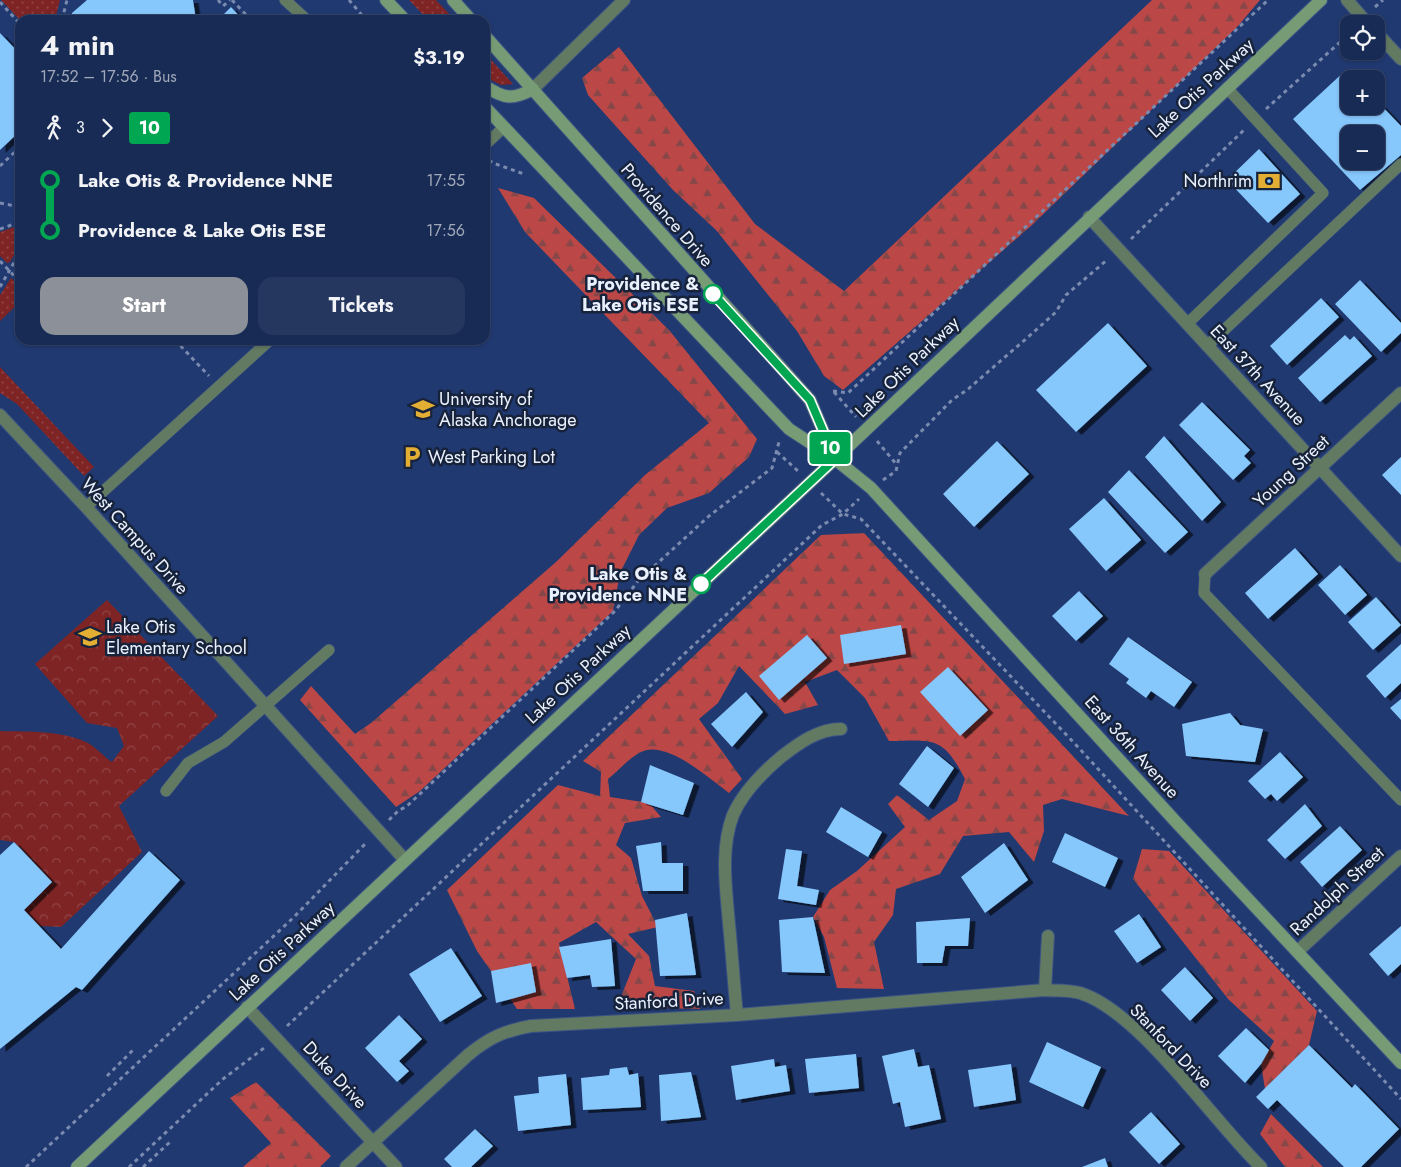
<!DOCTYPE html>
<html lang="en">
<head>
<meta charset="utf-8">
<style>
	:root { --surface:#182b54; --page:#25375e; --text:#f1f3f6; --muted:#9fa7b8; --line:#36476b; --accent:#8c9099 }
	body { margin:0; font-family:Jost,sans-serif; background:var(--page); color:var(--text); height:100vh; display:flex; flex-direction:column; font-size:19px; white-space:nowrap }
	* { box-sizing:border-box; margin:0 }
	p { font-size:16px; color:var(--muted) }
	.icon { flex:none; width:28px; height:28px; fill:none; stroke:currentColor; stroke-width:2; stroke-linecap:round; stroke-linejoin:round }
	.map { position:relative; flex:1; overflow:hidden }
	.drawer { position:absolute; left:15px; top:15px; width:475px; height:330px; display:flex; flex-direction:column; background:var(--surface); border-radius:15px; box-shadow:0 1px 4px #0004,0 0 0 1px var(--line) }
	.drawer>* { flex:none }
	.badge { padding:0 10px; border-radius:4px; font-size:18px; line-height:32px }
	.tools { position:absolute; left:1340px; top:15px; display:grid; gap:10px }
	.tools a { display:grid; place-items:center; width:45px; height:45px; border-radius:10px; background:var(--surface); box-shadow:0 1px 4px #0004,0 0 0 1px var(--line); font-size:25px }
	.map>.badge { position:absolute; translate:-50% -50%; box-shadow:0 0 0 2px #fff }
	.legs { display:flex; align-items:center; gap:8px; height:55px; padding:0 25px; font-size:16px }
	.legs p { margin-inline-start:auto }
	.summary { display:flex; align-items:center; justify-content:space-between; height:85px; padding:0 25px }
	h1 { font-size:28px; font-weight:700; line-height:38px }
	.button { display:flex; gap:10px; margin-top:auto; padding:10px 25px }
	.button a { flex:1; height:58px; border-radius:15px; background:var(--accent); color:#fff; font-size:20px; font-weight:700; line-height:58px; text-align:center }
	.button a+a { background:var(--page); color:var(--text) }
	ul { padding:0 25px; list-style:none }
	li { display:flex; align-items:center; gap:18px; height:50px; font-size:19px }
	li i { display:grid; place-items:center; width:8px; height:100%; margin:0 6px; background:currentColor }
	li i::after { content:''; width:12px; height:12px; margin:-6px; border:4px solid; border-radius:50%; background:var(--surface) }
	li p { margin-inline-start:auto }
	li:first-child i { background:linear-gradient(#0000 50%,currentColor 0) }
	li:last-child i { background:linear-gradient(currentColor 50%,#0000 0) }
	.map>svg:first-child { display:block }
	.grass { fill:url(#grass-dots) }
	.forest { fill:url(#forest-firs) }
	.park { fill:url(#park-crowns) }
	.building { fill:#86c7fc; fill-rule:evenodd; filter:url(#shadow) }
	.lines { fill:none; stroke-linecap:round; stroke-linejoin:round }
	.service-casing { stroke:#3c5384; stroke-width:12 }
	.minor-casing { stroke:#3c5384; stroke-width:14 }
	.secondary-casing { stroke:#3c5384; stroke-width:14 }
	.path { stroke:#7a8baf; stroke-width:3; stroke-dasharray:4 4; stroke-linecap:butt }
	.service { stroke:#627962; stroke-width:11 }
	.minor { stroke:#627962; stroke-width:12 }
	.secondary { stroke:#779b75; stroke-width:12 }
	.line-1-casing { stroke:#fff; stroke-width:11 }
	.line-1 { stroke:#00a651; stroke-width:8 }
	.stop-1-dot { fill:#fff; stroke:#00a651; stroke-width:2.5 }
	.labels { text-anchor:middle; dominant-baseline:central; stroke-width:5; stroke-linejoin:round; paint-order:stroke }
	.street-label { font-size:18px; fill:#eaf1fe; stroke:#17223b }
	.poi-label { font-size:18px; fill:#eaf1fe; stroke:#17223b; text-anchor:start }
	.stop-label { font-size:18px; font-weight:bold; fill:#eaf1fe; stroke:#17223b; text-anchor:end }
</style>
</head>
<body>
<div class="map">
<svg width="1401" height="1167" viewBox="0 0 1401 1167">
	<defs>
		<pattern id="grass-dots" width="8" height="8" patternUnits="userSpaceOnUse" patternTransform="scale(1.25)"><rect width="8" height="8" fill="#7f2425"/><path d="M2 2h.1M6 6h.1" fill="none" stroke="#914446" stroke-width="1.8" stroke-linecap="round"/></pattern>
		<pattern id="forest-firs" width="22" height="20" patternUnits="userSpaceOnUse" patternTransform="scale(1.25)"><rect width="22" height="20" fill="#bb4746"/><path d="M5 1l3.5 6h-7zM16 11l3.5 6h-7z" fill="#864749"/></pattern>
		<pattern id="park-crowns" width="20" height="18" patternUnits="userSpaceOnUse" patternTransform="scale(1.25)"><rect width="20" height="18" fill="#7f2425"/><path d="M2 6a3 3 0 1 1 6 0M12 15a3 3 0 1 1 6 0" fill="none" stroke="#914446"/></pattern>
		<filter id="shadow"><feDropShadow dx="5.5" dy="3" stdDeviation="0" flood-color="#0009"/></filter>
	</defs>
	<rect width="100%" height="100%" fill="#203970"/>
	<path class="grass" d="M1,0H60L55,20H20Z
		M409,0H436L455,20H428Z
		M485,53L513,84L501,85L485,77Z
		M20,225V245L10,262L7,263L0,256V232Z
		M11,278L20,286V302L0,321V295Z
		M0,367L94,467L84,476L17,404L0,393Z"/>
	<path class="forest" d="M1152,0H1260L1238,26L1032,225L843,390L824,376L797,331L716,230L673,190L588,95L582,78L619,47L755,224L844,291Z
		M498,188L534,198L669,330L757,439L749,457L709,493L667,508L639,535L620,573L613,611L420,791L396,807L300,700L311,686L355,734L371,723L556,562L645,475L709,423L525,232Z
		M864,533L1129,816L1062,799L1043,805L1044,831L1034,862L1009,832L963,836L940,874L896,889L893,915L874,942L884,989L837,988L824,937L813,917L830,890L857,871L905,827L888,804L897,795L929,820L957,801L965,779C943,736 934,740 889,741L865,698L837,670L805,682L818,705L785,714L739,666L718,703L699,719L742,779L729,793C710,779 666,739 641,752C629,758 618,771 608,779L610,797L649,803L661,817L625,823L616,845L631,858L642,896L658,927L628,934L649,956L655,986L694,991L700,1009L617,1007L636,959L596,922L559,943L575,1009H517L477,951L447,890L558,785L600,796L601,772L583,761L821,535Z
		M1142,849L1169,851L1317,1011L1309,1045L1265,1089L1261,1064L1274,1041L1229,1000L1133,879Z
		M256,1082L331,1156L320,1167H243L271,1143L230,1098Z
		M1271,1114L1323,1167H1285L1260,1134Z"/>
	<path class="park" d="M107,600L218,716L119,806L142,852L61,927L39,926L24,910L52,882L14,842L0,840V731C28,732 62,730 88,743C97,748 104,757 112,762L124,746L117,728L87,723L35,664Z"/>
	<path class="building" d="M87,0H193L196,20H71L72,13Z
		M231,7L243,20H218Z
		M0,33L20,54V131L0,150Z
		M1346,70L1355,79H1349V106H1376V100L1401,126V155L1360,190L1293,119ZM1349,134H1376V161H1349Z
		M1259,149L1300,194L1268,223L1227,180Z
		M1360,280L1401,323V333L1381,352L1335,304Z
		M1321,298L1339,317L1287,365L1270,346Z
		M1108,323L1147,366L1076,432L1036,390Z
		M1345,335L1350,340L1354,336L1372,356L1320,402L1298,378Z
		M1202,402L1250,450L1244,456L1251,463L1233,480L1179,425Z
		M1164,436L1221,502L1202,521L1145,457Z
		M997,441L1029,474L974,527L943,494Z
		M1401,457V495L1382,475Z
		M1129,470L1188,532L1165,553L1108,492Z
		M1104,498L1141,540L1106,571L1069,529Z
		M1295,548L1318,574L1268,619L1245,593Z
		M1340,565L1367,595L1345,615L1318,585Z
		M1079,591L1103,616L1076,641L1052,616Z
		M1376,597L1401,625L1373,650L1348,622Z
		M901,625L906,654L844,664L840,635Z
		M807,635L827,658L779,700L759,676Z
		M1128,637L1192,682L1174,707L1151,691L1146,698L1126,683L1129,679L1109,664Z
		M1401,644V683L1385,698L1366,676Z
		M948,667L988,710L960,736L920,692Z
		M746,692L763,712L732,747L711,724Z
		M1401,699V720L1390,708Z
		M1230,713L1240,725L1263,729L1255,762L1186,756L1182,724Z
		M927,746L954,768L928,807L899,784Z
		M1280,752L1303,777L1277,801L1271,794L1265,799L1248,781Z
		M650,765L694,783L683,815L641,802Z
		M1305,804L1322,826L1285,859L1267,840Z
		M841,807L882,832L868,857L826,832Z
		M1340,826L1362,850L1322,887L1300,862Z
		M1065,833L1118,858L1105,887L1052,862Z
		M14,842L52,882L24,910L61,949L149,851L180,880L82,990L76,987L0,1049V855Z
		M661,842L662,863H683V891H643L636,846Z
		M1004,843L1028,880L985,913L961,877Z
		M786,849L802,851L797,886L819,890L816,905L778,899Z
		M687,913L696,975L660,976L655,920Z
		M1139,914L1161,947L1137,963L1114,931Z
		M813,917L825,973L782,972L779,920Z
		M970,918L968,946H945L942,963H917L916,922Z
		M1401,926V964L1388,976L1369,954Z
		M611,939L615,986L592,987L590,975L567,978L559,947Z
		M451,948L482,996L440,1022L409,974Z
		M531,963L536,992L496,1003L491,971Z
		M1185,967L1213,998L1190,1021L1161,990Z
		M399,1015L422,1039L399,1061L409,1071L397,1082L365,1048Z
		M1246,1028L1269,1050L1261,1064L1245,1083L1218,1056Z
		M1047,1042L1101,1067L1083,1107L1029,1082Z
		M1309,1045L1352,1088L1355,1084L1399,1129L1361,1167H1344L1277,1100L1268,1109L1256,1097Z
		M914,1049L918,1067L929,1065L941,1119L905,1127L900,1102L893,1104L882,1056Z
		M856,1054L859,1088L809,1093L805,1059Z
		M774,1059L775,1067L786,1065L790,1091L736,1100L731,1066Z
		M1011,1064L1016,1100L974,1107L968,1070Z
		M627,1067L629,1075L638,1073L641,1107L583,1110L581,1078L609,1075L610,1069Z
		M691,1072L701,1117L661,1121L659,1075Z
		M566,1074L571,1125L518,1131L514,1096L539,1093L538,1077Z
		M1151,1112L1180,1144L1159,1164L1129,1132Z
		M475,1129L493,1146L471,1167H452L444,1159Z
		M1105,1158L1108,1167H1082Z"/>
	<g class="lines">
		<defs>
			<path id="service" d="M285,0L307,20
				M485,145L504,127
				M1187,324L1323,193L1227,88
				M1207,346L1401,164
				M86,507L270,340
				M1205,574L1204,593L1401,800
				M166,791L188,763L224,742L329,650"/>
			<path id="minor" d="M1347,0L1368,24
				M1376,32L1401,59
				M533,89L624,0
				M1089,217L1401,556
				M0,415L86,507L405,860
				M1205,574L1401,393
				M1298,951L1401,856
				M1045,990L1048,936
				M247,1007L396,1167
				M737,1015C734,985 732,954 729,924C726,888 720,849 733,815C743,792 762,773 781,757C799,743 818,729 841,729
				M346,1167L468,1055C490,1037 504,1031 531,1026L737,1015L1045,990C1056,991 1069,990 1080,993C1139,1011 1214,1122 1261,1167"/>
			<path id="secondary" d="M386,0L405,20
				M453,0L471,20
				M485,36L810,400L835,459
				M485,86C504,99 513,100 533,89
				M485,107L789,429L835,459L871,488L1177,823L1401,1063
				M77,1167L835,459L1321,0"/>
		</defs>
		<use href="#service" class="service-casing"/>
		<use href="#minor" class="minor-casing"/>
		<use href="#secondary" class="secondary-casing"/>
		<path class="path" d="M218,0L223,6L230,0
			M232,0L251,20
			M349,0L366,20
			M0,2L20,24
			M1375,7L1383,0
			M62,20L67,0
			M1266,109L1349,34
			M489,160L493,163L524,174
			M0,166L20,147
			M0,203L20,207
			M0,229L20,222
			M1131,239L1245,129
			M0,261L20,282
			M0,287L20,252
			M175,340L209,376
			M833,391L848,393L1268,0
			M834,392L856,417
			M877,441L897,465
			M777,452L798,471
			M883,480L896,471L900,453L952,400L967,390L1027,338L1056,312L1066,295L1107,260
			M821,493L843,514L861,519L1077,746L1401,1099
			M389,820L399,810L406,807L615,611L638,581L709,516L772,468L779,442
			M287,1026L822,525L843,514L859,499
			M107,1076L135,1048
			M26,1167L293,918L367,842
			M129,1167L223,1079L264,1048
			M143,1167L170,1142"/>
		<use href="#service" class="service"/>
		<use href="#minor" class="minor"/>
		<use href="#secondary" class="secondary"/>
	</g>
	<g class="lines">
		<defs>
			<path id="line-1" d="M701,584L835,459L810,400L713,294"/>
		</defs>
		<use href="#line-1" class="line-1-casing"/>
		<use href="#line-1" class="line-1"/>
	</g>
	<defs>
		<symbol id="bank-bare" viewBox="-9 -9 18 18"><path d="M-6-4H6V4H-6ZM0-2.3a2.3 2.3 0 1 0 0 4.6a2.3 2.3 0 1 0 0-4.6Z" fill="#e3ae34" stroke="#17223b" stroke-width="2.5" paint-order="stroke"/></symbol>
		<symbol id="university-bare" viewBox="-9 -9 18 18"><path d="M0-5L7-2L0 1L-7-2ZM-4 1L0 2.5L4 1V4Q0 6-4 4Z" fill="#e3ae34" stroke="#17223b" stroke-width="2.5" paint-order="stroke"/></symbol>
		<symbol id="parking-bare" viewBox="-9 -9 18 18"><path d="M-3.5-5.5H1a3.5 3.5 0 0 1 0 7H-1V5.5H-3.5ZM-1-3.4V-.6H.8a1.4 1.4 0 0 0 0-2.8Z" fill="#e3ae34" stroke="#17223b" stroke-width="2.5" paint-order="stroke"/></symbol>
		<symbol id="school-bare" viewBox="-9 -9 18 18"><path d="M0-5L7-2L0 1L-7-2ZM-4 1L0 2.5L4 1V4Q0 6-4 4Z" fill="#e3ae34" stroke="#17223b" stroke-width="2.5" paint-order="stroke"/></symbol>
	</defs>
	<g fill-rule="evenodd">
		<use href="#bank-bare" x="1253" y="165" width="32" height="32"/>
		<use href="#university-bare" x="407" y="393" width="32" height="32"/>
		<use href="#parking-bare" x="396" y="441" width="32" height="32"/>
		<use href="#school-bare" x="74" y="621" width="32" height="32"/>
	</g>
	<g class="stop-1-dot">
		<circle cx="713" cy="294" r="9"/>
		<circle cx="701" cy="584" r="9"/>
	</g>
	<g class="labels">
		<g class="street-label">
			<text transform="translate(1201 88) rotate(-43)">Lake Otis Parkway</text>
			<text transform="translate(667 215) rotate(49)">Providence Drive</text>
			<text transform="translate(907 367) rotate(-44)">Lake Otis Parkway</text>
			<text transform="translate(1258 375) rotate(47)">East 37th Avenue</text>
			<text transform="translate(1291 471) rotate(-43)">Young Street</text>
			<text transform="translate(135 536) rotate(48)">West Campus Drive</text>
			<text transform="translate(578 674) rotate(-43)">Lake Otis Parkway</text>
			<text transform="translate(1132 747) rotate(48)">East 36th Avenue</text>
			<text transform="translate(1337 891) rotate(-43)">Randolph Street</text>
			<text transform="translate(282 951) rotate(-43)">Lake Otis Parkway</text>
			<text transform="translate(669 1001) rotate(-3)">Stanford Drive</text>
			<text transform="translate(1171 1046) rotate(46)">Stanford Drive</text>
			<text transform="translate(335 1075) rotate(47)">Duke Drive</text>
		</g>
		<g class="poi-label">
			<text x="1252" y="181" text-anchor="end">Northrim</text>
			<text x="439" y="399">University of<tspan x="439" dy="21">Alaska Anchorage</tspan></text>
			<text x="428" y="457">West Parking Lot</text>
			<text x="106" y="627">Lake Otis<tspan x="106" dy="21">Elementary School</tspan></text>
		</g>
		<g class="stop-label">
			<text x="699" y="284">Providence &amp;<tspan x="699" dy="21">Lake Otis ESE</tspan></text>
			<text x="687" y="574">Lake Otis &amp;<tspan x="687" dy="21">Providence NNE</tspan></text>
		</g>
	</g>
</svg>
<div class="tools">
<a><svg class="icon" aria-label="locate" viewBox="0 0 24 24"><circle cx="12" cy="12" r="6"/><path d="M12 2v4M12 18v4M2 12h4M18 12h4"/></svg></a>
<a>+</a>
<a>−</a>
</div>
<b class="badge" style="left:830px;top:448px;background:#00a651;color:#fff">10</b>
<section class="drawer">
<div class="summary"><div><h1>4 min</h1><p>17:52 – 17:56 · Bus</p></div><b>$3.19</b></div>
<div class="legs"><svg class="icon" aria-label="walk" viewBox="0 0 24 24"><circle cx="13" cy="4" r="2"/><path d="M13 8l-2 6 4 7M11 14l-3 7M7 12l3-4h3l4 4"/></svg>3<svg class="icon" aria-label="forward" viewBox="0 0 24 24"><path d="M9 5l7 7-7 7"/></svg><b class="badge" style="background:#00a651;color:#fff">10</b></div>
<ul>
<li><i style="color:#00a651"></i><b>Lake Otis &amp; Providence NNE</b><p>17:55</p></li>
<li><i style="color:#00a651"></i><b>Providence &amp; Lake Otis ESE</b><p>17:56</p></li>
</ul>
<div class="button"><a>Start</a><a>Tickets</a></div>
</section>
</div>
</body>
</html>
